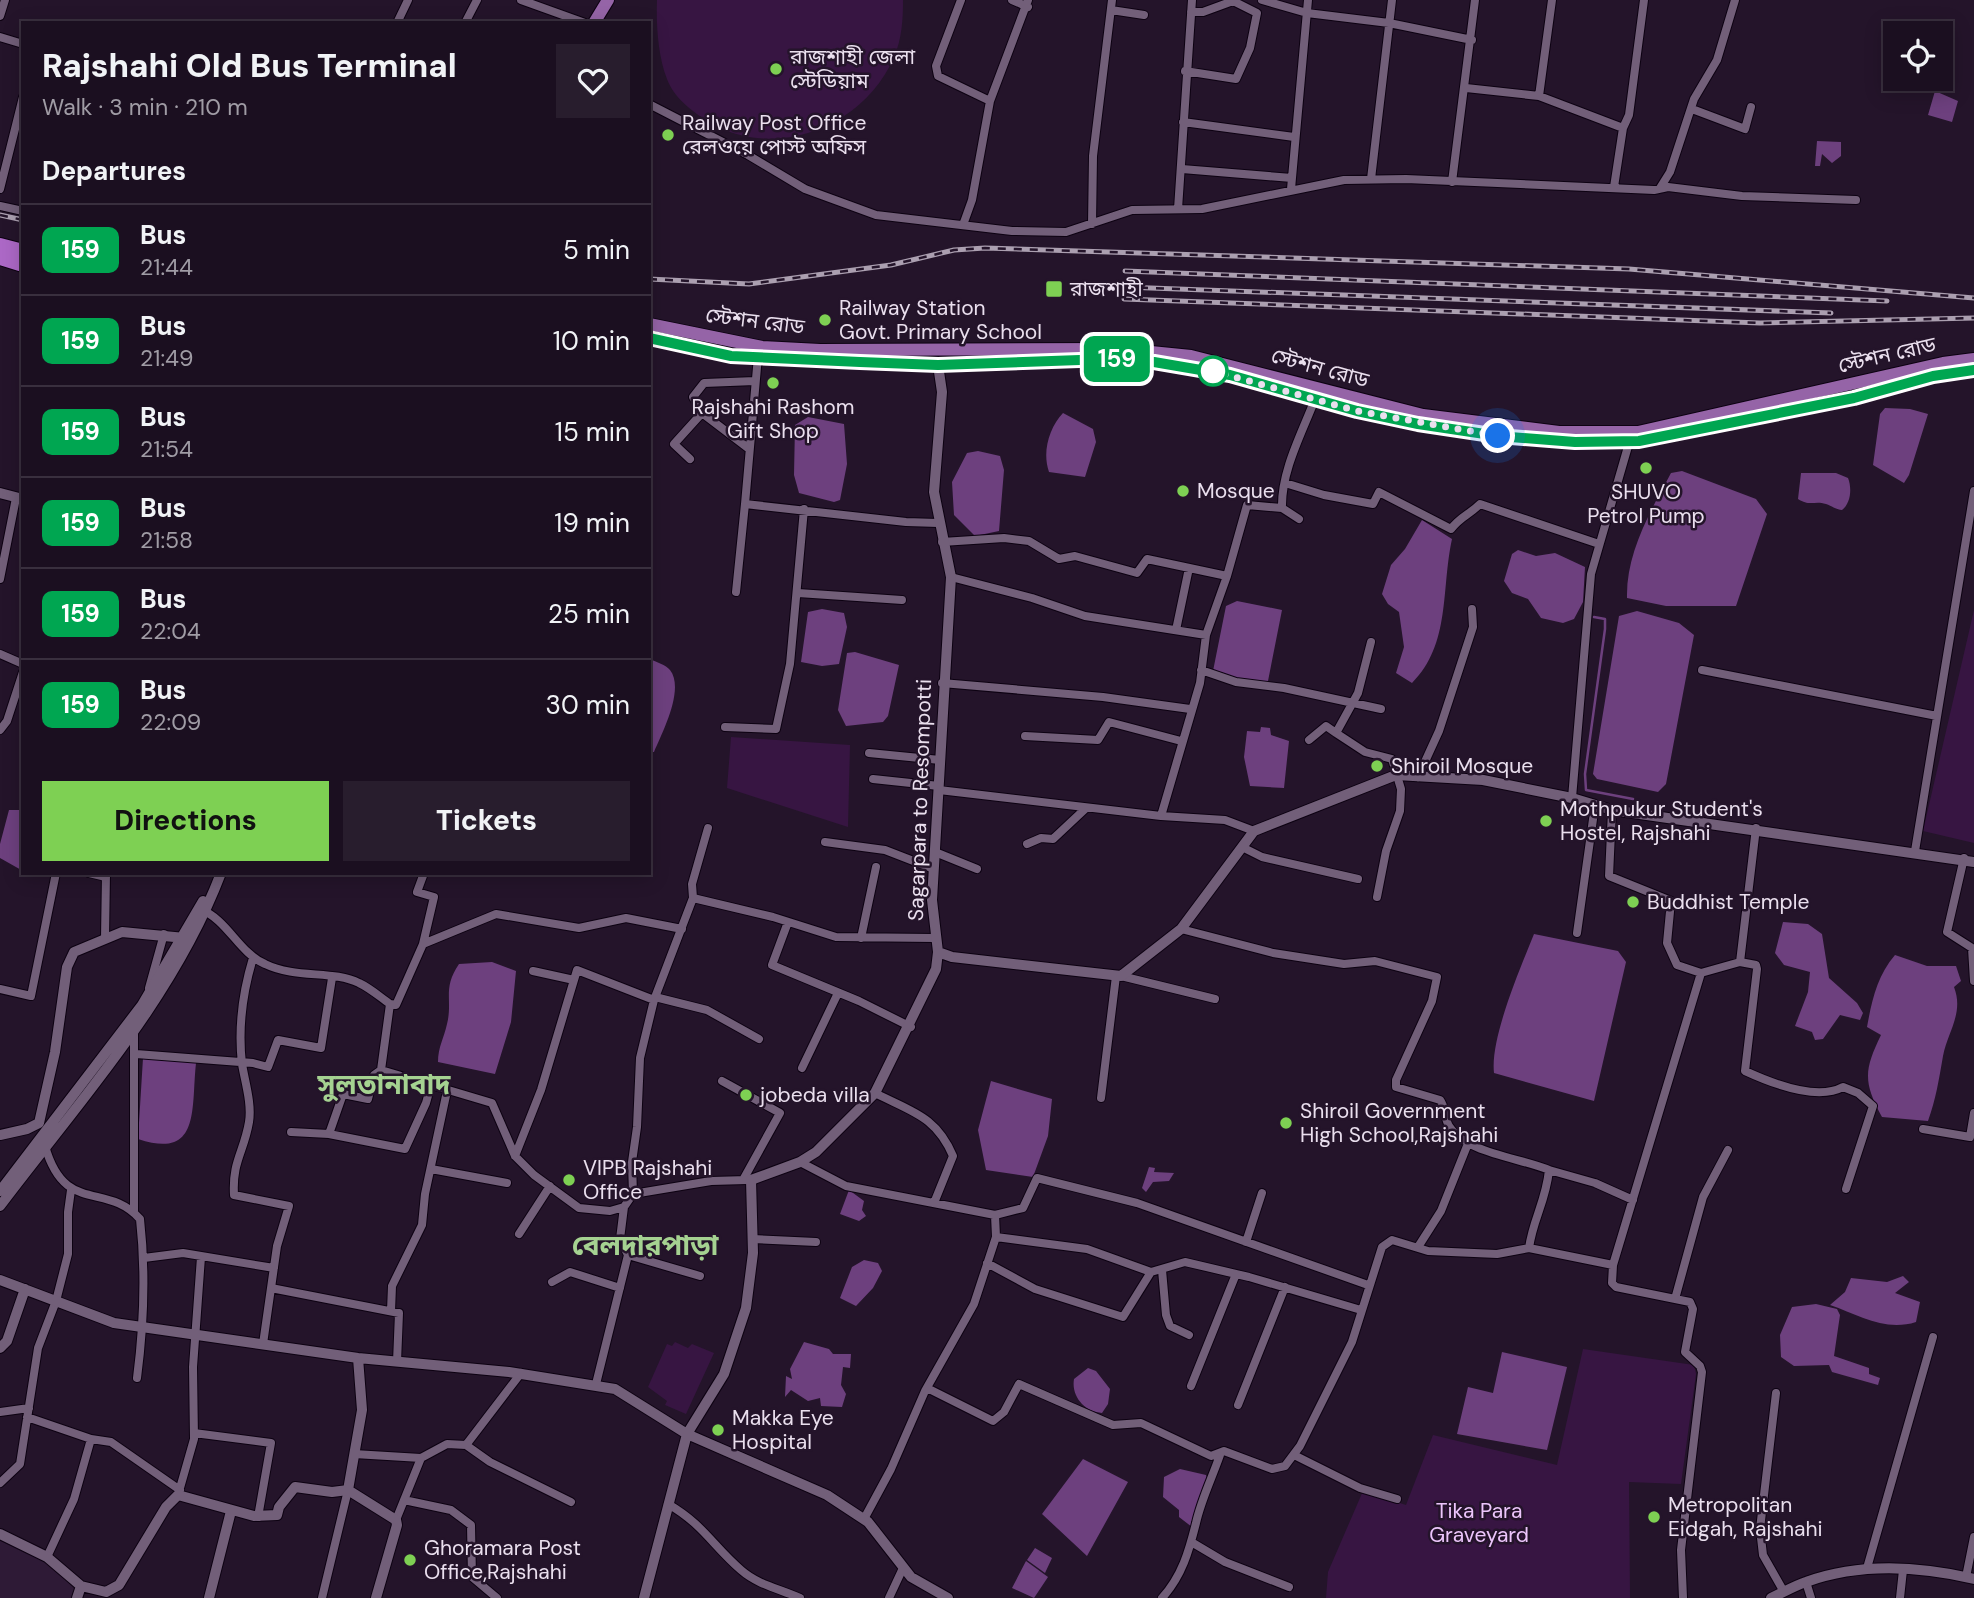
<!DOCTYPE html>
<html lang="en">
<head>
<meta charset="utf-8">
<style>
	:root { --surface:#1b0f20; --page:#281d2d; --text:#f1f3f6; --muted:#a09ca5; --line:#392f3e; --accent:#7ed053 }
	body { margin:0; font-family:"DM Sans","Noto Sans Bengali",sans-serif; background:var(--page); color:var(--text); height:100vh; display:flex; flex-direction:column; font-size:26px; white-space:nowrap }
	* { box-sizing:border-box; margin:0 }
	p { font-size:23px; color:var(--muted) }
	.icon { flex:none; width:38px; height:38px; fill:none; stroke:currentColor; stroke-width:2; stroke-linecap:round; stroke-linejoin:round }
	.map { position:relative; flex:1; overflow:hidden }
	.drawer { position:absolute; left:21px; top:21px; width:630px; height:854px; display:flex; flex-direction:column; background:var(--surface); border-radius:0px; box-shadow:0 4px 18px #0003,0 0 0 2px var(--line) }
	.drawer>* { flex:none }
	.badge { padding:0 14px; border-radius:10px; font-size:24px; line-height:46px }
	.controls { position:absolute; left:1883px; top:21px; display:grid; gap:14px }
	.controls a { display:grid; place-items:center; width:70px; height:70px; border-radius:0px; background:var(--surface); box-shadow:0 4px 18px #0003,0 0 0 2px var(--line); font-size:35px }
	.you { position:absolute; width:35px; height:35px; margin:-18px; border:5px solid #fff; border-radius:50%; background:#1a73e8; box-shadow:0 0 0 10px #1a73e833 }
	.map>.badge { position:absolute; translate:-50% -50%; box-shadow:0 0 0 4px #fff }
	h2 { padding:0 21px; font-size:26px; line-height:63px }
	.round { display:grid; place-items:center; flex:none; width:74px; height:74px; border-radius:0px; background:var(--page) }
	.summary { display:flex; align-items:center; justify-content:space-between; height:119px; padding:0 21px }
	h1 { font-size:33px; font-weight:800; line-height:52px }
	.primary-button { display:flex; gap:14px; margin-top:auto; padding:14px 21px }
	.primary-button a { flex:1; height:80px; border-radius:0px; background:var(--accent); color:#111; font-size:28px; font-weight:800; line-height:80px; text-align:center }
	.primary-button a+a { background:var(--page); color:var(--text) }
	ul { padding:0; list-style:none }
	li { display:flex; align-items:center; gap:21px; height:91px; padding:0 21px; border-top:2px solid var(--line) }
	li div { flex:1 }
	li b { display:block; font-size:26px }
	li em { font-style:normal }
	li .badge { min-width:77px; font-weight:700; text-align:center }
	.map>svg:first-child { display:block }
	.built { fill:#2e1a36 }
	.green { fill:#371542 }
	.water { fill:#6d407e }
	.lines { fill:none; stroke-linecap:round; stroke-linejoin:round }
	.stream { stroke:#6d407e; stroke-width:2.5 }
	.street-casing { stroke:#0d0212; stroke-width:10 }
	.secondary-casing { stroke:#0d0212; stroke-width:12 }
	.primary-casing { stroke:#0d0212; stroke-width:14 }
	.highway-casing { stroke:#0d0212; stroke-width:16 }
	.street { stroke:#725f79; stroke-width:8 }
	.secondary { stroke:#725f79; stroke-width:10 }
	.primary { stroke:#9564a7; stroke-width:12 }
	.highway { stroke:#ac68c6; stroke-width:14 }
	.rail-casing { stroke:#ab9fb0; stroke-width:5 }
	.rail { stroke:#24142a; stroke-width:2.5; stroke-dasharray:8; stroke-linecap:butt }
	.line-casing { stroke:#fff; stroke-width:16 }
	.line { stroke:#00a651; stroke-width:10 }
	.walk { stroke:#eadfee; stroke-width:7; stroke-dasharray:0 12.6 }
	.poi-dot { fill:#7ed053; stroke:#24142a; stroke-width:2.5 }
	.stop-dot { fill:#fff; stroke:#00a651; stroke-width:3.5 }
	.labels { text-anchor:middle; dominant-baseline:central; stroke-width:5; stroke-linejoin:round; paint-order:stroke }
	.poi-label { font-size:21px; fill:#eadfee; stroke:#24142a; text-anchor:start }
	.street-label { font-size:21px; fill:#eadfee; stroke:#24142a }
	.park-label { font-size:21px; fill:#ecc5fb; stroke:#24142a }
	.district-label { font-size:28px; font-weight:bold; fill:#a5d291; stroke:#24142a }
</style>
</head>
<body>
<div class="map">
<svg width="1974" height="1598" viewBox="0 0 1974 1598">
	<rect width="100%" height="100%" fill="#24142a"/>
	<path class="built" d="M0,1539L30,1550L58,1571L76,1591L74,1598H0Z"/>
	<path class="green" d="M657,0H903C903,19 902,39 894,57C864,128 773,162 707,121C691,110 674,98 667,79C658,56 656,25 657,0Z
		M1974,610V843L1923,831Z
		M731,737L850,745L848,827L727,788Z
		M675,1342L688,1348L692,1344L714,1353L686,1414L665,1405L667,1401L648,1387L667,1344L672,1346Z
		M1583,1349L1694,1365L1696,1374L1681,1484L1629,1482L1630,1598H1326L1328,1572L1363,1491L1406,1505L1433,1435L1557,1465Z"/>
	<path class="water" d="M1935,91L1958,101L1952,122L1928,115Z
		M1817,141L1841,142V156L1832,163L1822,154L1820,166H1815Z
		M1885,408L1910,409L1928,414L1909,475L1904,483L1873,465L1880,414Z
		M1063,413L1093,429L1096,442L1085,477L1049,472C1042,452 1049,428 1063,413Z
		M808,417L844,424L847,464L840,500L834,502L799,493L794,475L795,425Z
		M978,451L1000,456L1004,470L999,531L975,536L954,515L952,482L967,453Z
		M1682,471L1756,499L1767,514L1736,606H1666L1627,598C1626,553 1650,512 1671,473Z
		M1801,473H1836L1848,478C1852,488 1851,503 1842,510C1835,509 1832,506 1826,504C1814,500 1811,507 1798,499Z
		M1422,520L1452,539C1441,589 1451,644 1412,683L1396,673L1404,647L1399,612L1388,604L1382,594L1391,565L1405,549Z
		M1518,550L1536,556L1555,553L1585,567L1583,602L1574,619L1563,623L1541,618L1528,599L1512,593L1504,581L1512,554Z
		M1237,601L1282,610L1268,681L1254,684L1213,671L1226,606Z
		M822,609L844,613L847,627L839,664L822,666L801,662L808,612Z
		M1637,611L1679,623L1694,635L1666,784L1658,792L1597,779L1593,774L1619,616Z
		M855,652L899,665L888,716L883,722L846,726L838,710L847,653Z
		M650,659C656,662 666,665 670,670C685,689 662,733 654,752H649Z
		M1261,727L1270,728L1271,735L1289,741L1284,788L1250,786L1244,757L1247,731L1260,732Z
		M9,810H23V871L0,858V844Z
		M1783,922L1808,924L1822,934L1829,978L1857,1003L1863,1013L1860,1020L1840,1015L1823,1039L1815,1040L1812,1032L1795,1026L1808,992L1810,972L1784,965L1775,953Z
		M1534,934L1618,951L1626,962L1594,1101L1494,1073C1490,1038 1520,969 1534,934Z
		M1895,955L1927,966H1956L1961,981L1954,987C1964,1013 1948,1031 1943,1056C1939,1079 1936,1099 1928,1121L1882,1117C1863,1082 1864,1070 1881,1035L1867,1027C1872,1000 1877,976 1895,955Z
		M492,962L516,971L511,1022L495,1074L438,1062C438,1047 444,1038 447,1024C453,1000 442,989 459,964Z
		M143,1058L196,1063C191,1109 201,1160 138,1139Z
		M991,1081L1052,1099L1048,1136L1033,1177L986,1170L978,1130Z
		M1149,1167L1155,1168L1154,1172L1174,1173L1169,1181L1153,1182L1146,1192L1142,1188Z
		M849,1190L864,1201L862,1210L866,1216L859,1221L840,1214Z
		M864,1260L878,1263L882,1271L873,1288L856,1306L840,1298L852,1267Z
		M1903,1276L1909,1282L1895,1293L1920,1302L1916,1322C1885,1332 1859,1315 1830,1305L1845,1292L1851,1278L1887,1282Z
		M1816,1304L1837,1309L1840,1315L1834,1356L1869,1368V1374L1880,1378L1878,1385L1832,1372L1829,1365L1794,1366L1781,1357L1780,1335L1792,1307Z
		M804,1342L829,1349L833,1354H851L850,1368L843,1367L841,1385L846,1394L842,1407L821,1406L820,1398L808,1401L791,1390L785,1397L786,1376L792,1379L790,1369Z
		M1502,1352L1567,1367L1547,1450L1457,1434L1468,1387L1493,1393Z
		M1088,1368L1096,1371L1110,1389L1108,1404L1102,1413C1085,1412 1071,1397 1074,1379Z
		M1083,1459L1128,1482L1087,1556L1042,1514Z
		M1180,1469L1206,1475L1208,1480L1192,1527L1179,1517V1510L1163,1497L1164,1477Z
		M1035,1548L1052,1558L1045,1573L1027,1560Z
		M1026,1561L1048,1577L1034,1598L1012,1588Z"/>
	<g class="lines">
		<path class="stream" d="M1594,617L1605,619V629L1585,774L1586,790L1633,799"/>
		<defs>
			<path id="street" d="M521,0L585,23
				M961,0L936,66L938,76L990,101L972,200L963,225
				M1012,0L1028,7
				M1262,0L1307,13L1389,23L1472,40
				M1111,10L1144,15
				M0,16L5,0
				M397,23L408,0
				M465,23L477,0
				M0,37L23,44
				M1185,71L1236,79L1250,48L1257,13L1233,1L1203,12H1191
				M1466,88L1539,96L1623,128
				M1539,96L1552,0
				M990,101L1028,0
				M649,104L748,155L805,189L876,215L1012,231L1066,232L1132,210L1202,209L1344,180L1406,179L1654,190L1668,187L1742,196L1856,200
				M1692,109L1745,129L1751,107
				M1183,122L1294,137
				M1182,169L1292,178
				M1371,179L1392,0
				M1452,182L1475,0
				M1614,187L1623,128L1629,115L1644,0
				M1660,188L1670,172L1694,99L1717,60L1735,0
				M0,189L23,97
				M1291,189L1308,0
				M0,206L23,211
				M1178,209L1192,0
				M1092,224L1093,156L1112,0
				M758,356L745,504L906,522L938,523
				M702,413L693,397L704,383L755,381
				M690,459L674,444L702,413L748,448
				M1285,483L1324,495L1373,504L1379,492L1451,529C1461,516 1469,515 1480,504L1599,544
				M1299,519L1282,508C1281,471 1302,433 1315,399
				M942,542L1004,538L1029,541L1059,559L1075,556L1137,573L1147,559L1227,576
				M951,577L1032,598L1085,616L1206,635L1227,576L1247,505L1282,508
				M0,579L16,498
				M736,592L745,504
				M798,593L902,600
				M1176,630L1189,568
				M1206,635L1200,683L1161,816L1225,820L1254,831
				M1371,642L1358,693L1336,733L1365,752L1392,759L1401,789L1400,811L1386,851L1377,897
				M0,654L23,664
				M1201,670L1236,682L1284,688L1381,709
				M1702,670L1937,716
				M942,683L1103,697L1190,709
				M725,727L776,729L790,664L804,509
				M0,730L7,721L23,672
				M1025,736L1098,740L1109,722L1181,741
				M1309,740L1326,726L1336,733
				M869,753L940,760
				M1418,777L1439,731L1473,627L1472,609
				M873,779L939,786
				M939,790L1161,816
				M1572,798L1591,574L1629,443
				M1612,810L1609,876L1671,901L1667,943L1677,965L1701,973
				M825,842L885,850L934,869
				M1027,844L1041,838L1053,839L1085,809
				M1242,847L1262,857L1358,879
				M1915,851L1974,491
				M935,852L977,869
				M1964,858L1947,932L1972,948L1974,981
				M89,873L106,877
				M693,898L692,884L708,828
				M200,909C228,920 238,952 265,964C296,979 333,970 359,983C370,988 380,997 390,1004L381,1070L492,1103L515,1156L534,1175L579,1208L610,1211L624,1207L620,1239L628,1255L596,1384
				M788,922L772,965L859,1001L911,1027
				M1181,929L1273,953L1344,964L1375,961L1437,977L1432,1001L1396,1080V1087L1440,1100C1446,1108 1444,1118 1449,1126C1465,1153 1521,1158 1549,1170C1546,1201 1533,1219 1529,1248
				M1577,933L1595,805
				M105,938L106,873
				M861,938L876,867
				M423,944L434,897L417,892L424,873
				M253,958C243,991 238,1029 242,1064C245,1082 252,1104 249,1122C244,1152 232,1161 234,1195L289,1206L277,1246L263,1344
				M1740,962L1756,965L1757,969L1745,1071C1771,1083 1817,1101 1843,1087L1858,1093L1873,1106L1846,1189
				M533,971L574,980
				M1121,976L1215,999
				M149,988L164,934
				M0,989L31,996L56,873
				M655,997L707,1010L759,1039
				M390,1004L396,1005L423,944L496,914L579,928L626,918L682,929
				M136,1054L253,1063L268,1067L278,1040L321,1048L332,978
				M802,1068L838,993
				M722,1081L780,1113L743,1180
				M875,1093C912,1112 936,1116 953,1156L934,1203
				M1101,1098L1116,976
				M1923,1129L1970,1137L1974,1113
				M291,1132L329,1134L405,1149L426,1103L431,1085
				M329,1134L343,1094L368,1099L374,1075L381,1070
				M45,1146C65,1216 106,1181 140,1219C146,1273 144,1324 137,1378
				M515,1156L541,1090L577,970L654,1000
				M800,1162L846,1186L995,1215
				M431,1169L507,1183
				M1549,1170L1595,1183L1633,1200
				M633,1194L632,1162L637,1127L640,1058L654,1000L693,898L773,917L836,937L935,938
				M624,1207L633,1194L711,1181L747,1180
				M134,1212V1026
				M519,1234L550,1186
				M996,1237L1087,1249L1151,1272L1185,1262L1249,1277L1361,1310
				M752,1239L816,1242
				M1246,1242L1262,1193
				M1418,1247L1441,1211L1469,1141
				M628,1255L700,1276
				M144,1258L183,1253L274,1268
				M987,1263L1035,1289L1123,1317L1151,1272
				M1162,1270L1166,1315L1170,1326L1189,1335
				M552,1282L570,1272L620,1288
				M271,1288L399,1313L397,1362
				M1675,1299L1703,1197L1728,1150
				M391,1311L392,1286L422,1225L425,1194L447,1091
				M1191,1386L1236,1274
				M927,1388L993,1421L1004,1412L1019,1384L1113,1425L1141,1423L1211,1456L1224,1451L1272,1469L1285,1466L1300,1446L1352,1342L1382,1247L1392,1240L1428,1251L1497,1254L1529,1248L1613,1265
				M1776,1393L1760,1529L1763,1555L1784,1592
				M1238,1405L1285,1287
				M0,1412L29,1408
				M27,1417L91,1439L74,1499L47,1557
				M194,1433L271,1443L258,1517
				M91,1439L111,1442L180,1490
				M466,1445L490,1462L571,1502
				M354,1454L421,1458L447,1444L466,1445L521,1373
				M1294,1455L1360,1488L1397,1499
				M0,1483L20,1464L38,1348L56,1301L68,1254V1212L71,1190
				M178,1495L194,1439L193,1367L201,1257
				M404,1500L451,1510L471,1525L472,1577L497,1598
				M668,1504C704,1525 712,1545 741,1570C758,1585 780,1589 800,1598
				M864,1519L891,1469L925,1391L974,1304L996,1237L995,1215L1023,1208L1037,1178L1137,1203L1368,1285
				M396,1520L421,1458
				M1193,1543L1225,1562L1289,1587
				M1867,1568L1933,1337
				M1966,1577L1974,1537
				M1806,1582L1811,1598
				M322,1598L348,1490
				M889,1598L903,1568
				M1162,1598C1182,1576 1189,1551 1196,1523C1201,1500 1212,1478 1220,1455
				M1683,1598L1681,1550L1702,1372L1700,1366L1685,1352L1693,1309L1690,1302L1616,1287L1612,1283L1613,1265L1701,973L1740,962L1756,828
				M1900,1598L1903,1570"/>
			<path id="secondary" d="M0,493L23,499
				M938,952L952,957L1121,976L1181,929L1254,831L1396,775L1483,780L1572,798L1612,810L1974,862
				M0,1135L27,1129L39,1123L55,1052L67,967L74,952L122,932L185,938
				M0,1191L142,1005L203,901
				M0,1206C80,1100 173,999 221,873
				M0,1280L114,1323L358,1358L509,1372L615,1389L687,1434L827,1495L868,1522L911,1577L948,1598
				M0,1348L7,1341L25,1289
				M348,1490L396,1520L397,1525L376,1598
				M348,1490L362,1410L358,1358
				M0,1534L47,1557L81,1586
				M77,1598L81,1586L106,1592L119,1585L166,1507L178,1495L254,1516L277,1515L279,1507L295,1487L332,1492L348,1490
				M209,1598L231,1511
				M644,1598L687,1434L724,1374L746,1308L753,1253L751,1180L800,1162L816,1152L875,1093L936,969L938,952L932,900L951,577L934,492L942,392L938,365
				M1771,1598C1782,1593 1794,1586 1806,1582C1859,1563 1919,1566 1974,1579"/>
			<path id="primary" d="M594,23L608,0
				M649,324L762,347L820,350L1121,349L1191,356L1423,415L1559,432H1638L1943,363L1974,359
				M649,338L731,356L860,362L938,365L1108,359L1154,362L1230,375L1321,401L1418,424L1498,437L1575,442L1629,443L1854,398L1933,376L1974,370"/>
			<path id="highway" d="M0,245L23,251
				M0,258L23,265"/>
		</defs>
		<use href="#street" class="street-casing"/>
		<use href="#secondary" class="secondary-casing"/>
		<use href="#primary" class="primary-casing"/>
		<use href="#highway" class="highway-casing"/>
		<use href="#street" class="street"/>
		<use href="#secondary" class="secondary"/>
		<use href="#primary" class="primary"/>
		<use href="#highway" class="highway"/>
		<defs>
			<path id="rail" d="M0,215L23,220
				M1125,271L1887,301
				M649,279L749,284L891,265L954,250L985,248L1629,269L1974,298
				M1124,287L1831,313
				M1124,299L1760,323L1974,318"/>
		</defs>
		<use href="#rail" class="rail-casing"/>
		<use href="#rail" class="rail"/>
	</g>
	<g class="lines">
		<defs>
			<path id="line" d="M649,338L731,356L860,362L938,365L1108,359L1154,362L1230,375L1357,411L1418,424L1498,436L1575,442L1639,441L1854,398L1933,376L1974,370"/>
		</defs>
		<use href="#line" class="line-casing"/>
		<use href="#line" class="line"/>
		<path class="walk" d="M1213,371L1357,411L1498,436"/>
	</g>
	<g class="poi-dot">
		<circle cx="776" cy="69" r="7"/>
		<circle cx="668" cy="135" r="7"/>
		<rect x="1045" y="280" width="18" height="18" rx="3.5"/>
		<circle cx="825" cy="320" r="7"/>
		<circle cx="773" cy="383" r="7"/>
		<circle cx="1646" cy="468" r="7"/>
		<circle cx="1183" cy="491" r="7"/>
		<circle cx="1377" cy="766" r="7"/>
		<circle cx="1546" cy="821" r="7"/>
		<circle cx="1633" cy="902" r="7"/>
		<circle cx="746" cy="1095" r="7"/>
		<circle cx="1286" cy="1123" r="7"/>
		<circle cx="569" cy="1180" r="7"/>
		<circle cx="718" cy="1430" r="7"/>
		<circle cx="1654" cy="1517" r="7"/>
		<circle cx="410" cy="1560" r="7"/>
	</g>
	<circle class="stop-dot" cx="1213" cy="371" r="14"/>
	<g class="labels">
		<g class="poi-label">
			<text x="790" y="57">রাজশাহী জেলা<tspan x="790" dy="24">স্টেডিয়াম</tspan></text>
			<text x="682" y="123">Railway Post Office<tspan x="682" dy="24">রেলওয়ে পোস্ট অফিস</tspan></text>
			<text x="1070" y="289">রাজশাহী</text>
			<text x="839" y="308">Railway Station<tspan x="839" dy="24">Govt. Primary School</tspan></text>
			<text x="773" y="407" text-anchor="middle">Rajshahi Rashom<tspan x="773" dy="24">Gift Shop</tspan></text>
			<text x="1197" y="491">Mosque</text>
			<text x="1646" y="492" text-anchor="middle">SHUVO<tspan x="1646" dy="24">Petrol Pump</tspan></text>
			<text x="1391" y="766">Shiroil Mosque</text>
			<text x="1560" y="809">Mothpukur Student's<tspan x="1560" dy="24">Hostel, Rajshahi</tspan></text>
			<text x="1647" y="902">Buddhist Temple</text>
			<text x="760" y="1095">jobeda villa</text>
			<text x="1300" y="1111">Shiroil Government<tspan x="1300" dy="24">High School,Rajshahi</tspan></text>
			<text x="583" y="1168">VIPB Rajshahi<tspan x="583" dy="24">Office</tspan></text>
			<text x="732" y="1418">Makka Eye<tspan x="732" dy="24">Hospital</tspan></text>
			<text x="1668" y="1505">Metropolitan<tspan x="1668" dy="24">Eidgah, Rajshahi</tspan></text>
			<text x="424" y="1548">Ghoramara Post<tspan x="424" dy="24">Office,Rajshahi</tspan></text>
		</g>
		<g class="street-label">
			<text transform="translate(755 321) rotate(7)">স্টেশন রোড</text>
			<text transform="translate(1887 355) rotate(-13)">স্টেশন রোড</text>
			<text transform="translate(1320 368) rotate(15)">স্টেশন রোড</text>
			<text transform="translate(920 800) rotate(-88)">Sagarpara to Resompotti</text>
		</g>
		<g class="park-label">
			<text x="1479" y="1511">Tika Para<tspan x="1479" dy="24">Graveyard</tspan></text>
		</g>
		<g class="district-label">
			<text x="384" y="1084">সুলতানাবাদ</text>
			<text x="645" y="1245">বেলদারপাড়া</text>
		</g>
	</g>
</svg>
<div class="controls">
<a><svg class="icon" aria-label="locate" viewBox="0 0 24 24"><circle cx="12" cy="12" r="6"/><path d="M12 2v4M12 18v4M2 12h4M18 12h4"/></svg></a>
</div>
<div class="you" style="left:1498px;top:436px"></div>
<b class="badge" style="left:1117px;top:359px;background:#00a651;color:#fff">159</b>
<section class="drawer">
<div class="summary"><div><h1>Rajshahi Old Bus Terminal</h1><p>Walk · 3 min · 210 m</p></div><a class="round"><svg class="icon" aria-label="heart" viewBox="0 0 24 24"><path d="M12 20l-8-8c-3-5 5-10 8-4 3-6 11-1 8 4z"/></svg></a></div>
<h2>Departures</h2>
<ul>
<li><span class="badge" style="background:#00a651;color:#fff">159</span><div><b>Bus</b><p>21:44</p></div><em>5 min</em></li>
<li><span class="badge" style="background:#00a651;color:#fff">159</span><div><b>Bus</b><p>21:49</p></div><em>10 min</em></li>
<li><span class="badge" style="background:#00a651;color:#fff">159</span><div><b>Bus</b><p>21:54</p></div><em>15 min</em></li>
<li><span class="badge" style="background:#00a651;color:#fff">159</span><div><b>Bus</b><p>21:58</p></div><em>19 min</em></li>
<li><span class="badge" style="background:#00a651;color:#fff">159</span><div><b>Bus</b><p>22:04</p></div><em>25 min</em></li>
<li><span class="badge" style="background:#00a651;color:#fff">159</span><div><b>Bus</b><p>22:09</p></div><em>30 min</em></li>
</ul>
<div class="primary-button"><a>Directions</a><a>Tickets</a></div>
</section>
</div>
</body>
</html>
